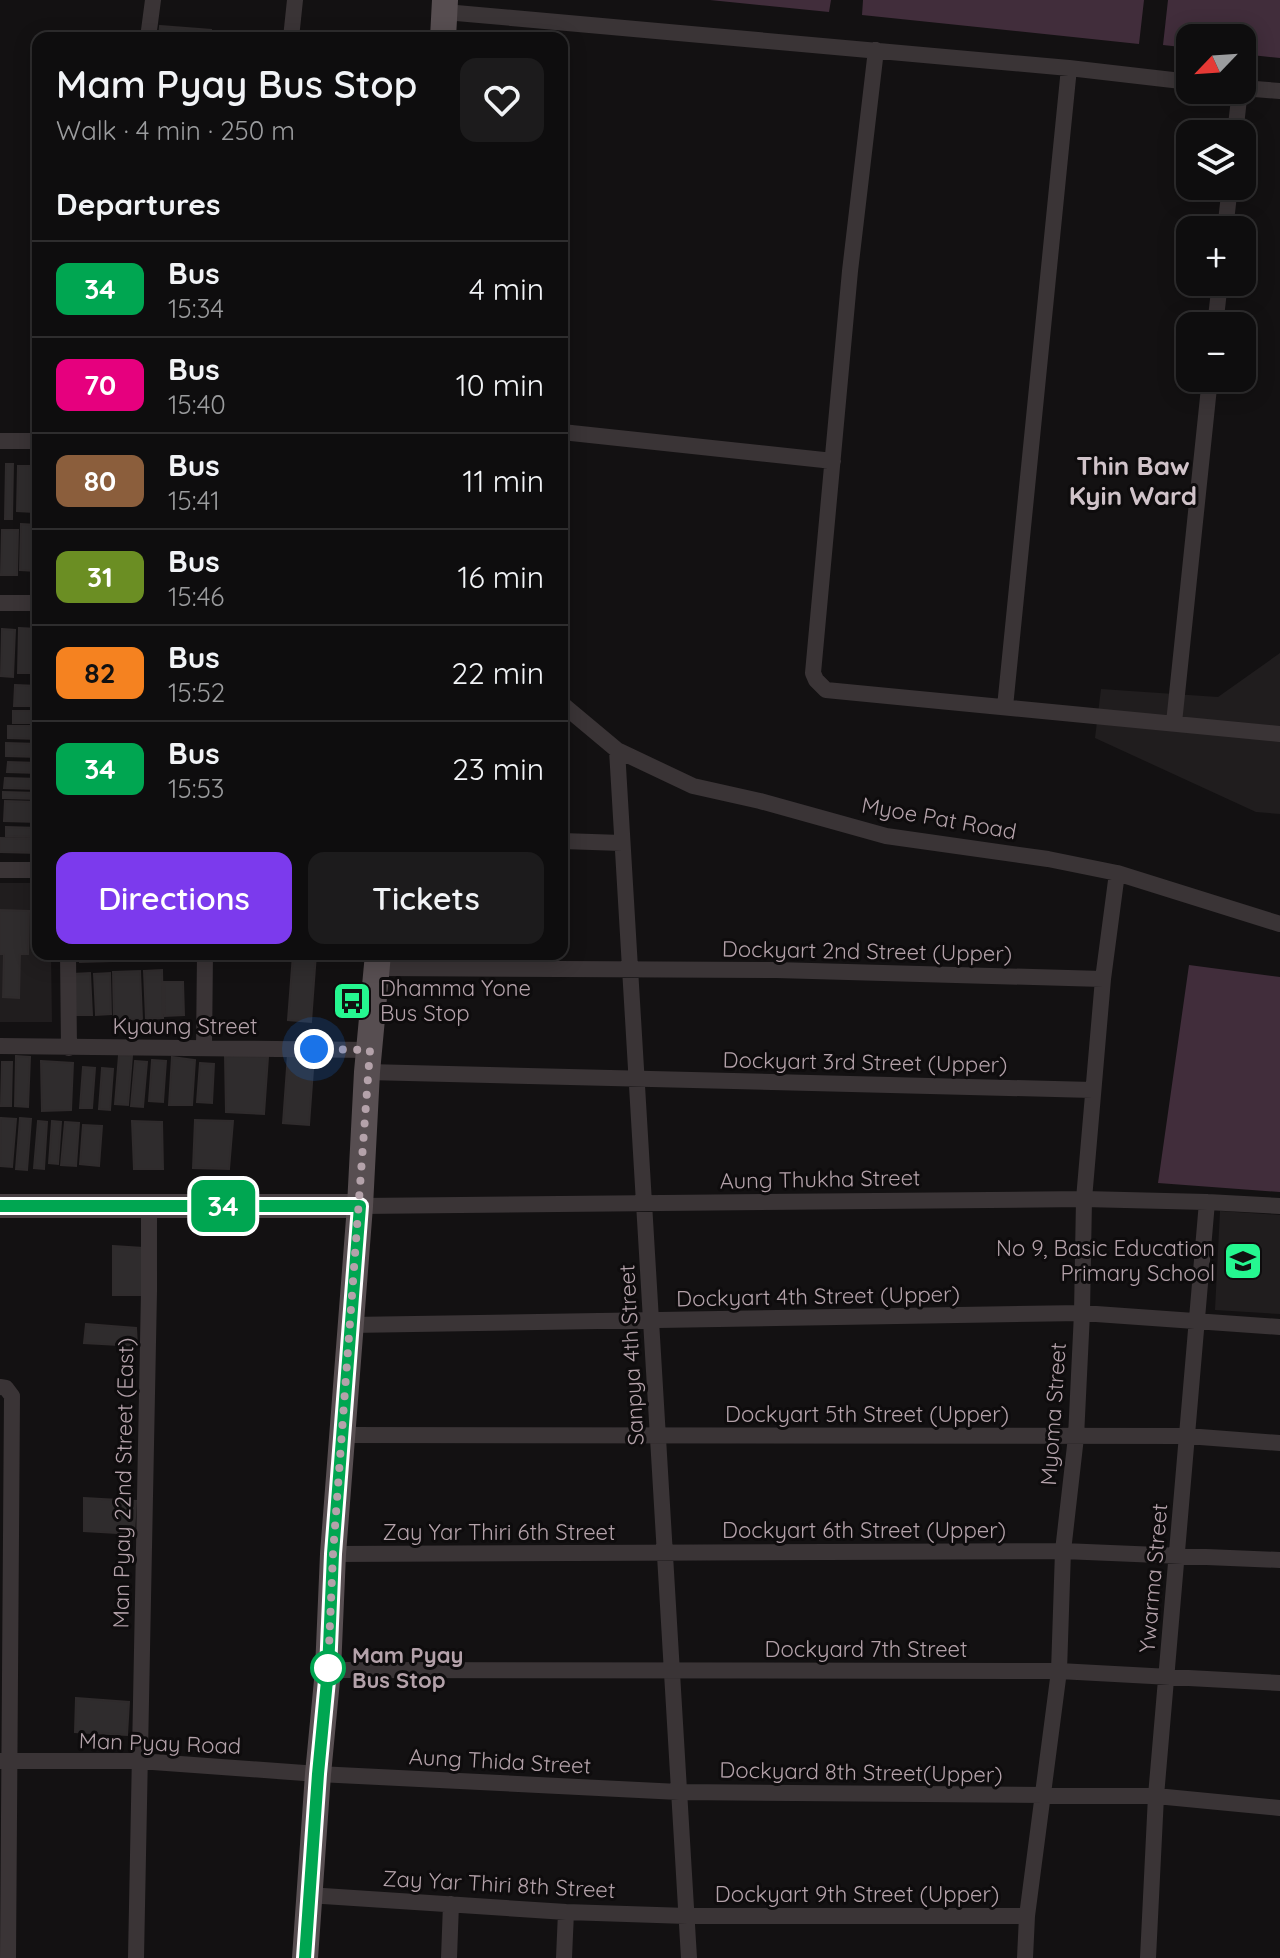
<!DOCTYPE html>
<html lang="en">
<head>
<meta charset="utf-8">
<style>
	:root { --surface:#0e0d0e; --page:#1c1b1c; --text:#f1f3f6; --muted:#9b9c9e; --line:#2e2d2e; --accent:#7c3aed }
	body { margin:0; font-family:Quicksand,sans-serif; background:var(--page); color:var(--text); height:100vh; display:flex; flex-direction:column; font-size:30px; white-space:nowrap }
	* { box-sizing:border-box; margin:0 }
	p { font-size:26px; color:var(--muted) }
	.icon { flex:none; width:44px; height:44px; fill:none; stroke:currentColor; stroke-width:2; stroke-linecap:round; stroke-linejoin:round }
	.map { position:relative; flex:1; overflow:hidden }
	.side { position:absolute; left:32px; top:32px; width:536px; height:928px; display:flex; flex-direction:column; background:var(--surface); border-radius:16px; box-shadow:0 4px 20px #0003,0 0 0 2px var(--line) }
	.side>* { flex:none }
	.badge { padding:0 16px; border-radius:12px; font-size:28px; line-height:52px }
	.needle { width:52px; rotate:245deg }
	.controls { position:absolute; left:1176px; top:24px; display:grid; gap:16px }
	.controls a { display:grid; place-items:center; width:80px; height:80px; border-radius:16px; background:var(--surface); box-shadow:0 4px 20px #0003,0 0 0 2px var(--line); font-size:40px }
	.you { position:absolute; width:40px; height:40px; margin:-20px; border:6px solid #fff; border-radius:50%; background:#1a73e8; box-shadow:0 0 0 12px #1a73e833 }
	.map>.badge { position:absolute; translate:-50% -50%; box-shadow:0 0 0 4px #fff }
	h2 { padding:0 24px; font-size:30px; line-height:72px }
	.round { display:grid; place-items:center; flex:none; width:84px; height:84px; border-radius:16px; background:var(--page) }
	.head { display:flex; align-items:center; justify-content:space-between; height:136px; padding:0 24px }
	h1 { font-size:38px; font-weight:600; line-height:60px }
	.primary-button { display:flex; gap:16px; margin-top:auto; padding:16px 24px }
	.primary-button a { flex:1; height:92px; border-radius:16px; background:var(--accent); color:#fff; font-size:32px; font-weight:600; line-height:92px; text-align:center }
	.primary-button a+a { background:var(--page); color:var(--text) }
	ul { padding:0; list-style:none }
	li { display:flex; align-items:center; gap:24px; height:96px; padding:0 24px; border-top:2px solid var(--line) }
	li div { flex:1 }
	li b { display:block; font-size:30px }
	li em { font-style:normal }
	li .badge { min-width:88px; font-weight:700; text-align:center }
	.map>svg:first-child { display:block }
	.built { fill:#201d1e }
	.water { fill:#412d3b }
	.building { fill:#2f2c2d; stroke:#2f2b2c; stroke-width:2 }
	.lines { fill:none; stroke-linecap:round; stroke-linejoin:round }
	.street { stroke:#3a3436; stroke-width:16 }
	.secondary { stroke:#484043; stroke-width:24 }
	.primary { stroke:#574e51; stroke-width:26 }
	.line-casing { stroke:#fff; stroke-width:18 }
	.line { stroke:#00a651; stroke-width:12 }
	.walk { stroke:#b4a2aa; stroke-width:8; stroke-dasharray:0 14.4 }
	.stop-dot { fill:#fff; stroke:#00a651; stroke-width:4 }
	.labels { text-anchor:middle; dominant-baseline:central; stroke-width:6; stroke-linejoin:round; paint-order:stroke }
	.street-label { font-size:22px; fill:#b4a2aa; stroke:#0e0c0d }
	.poi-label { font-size:22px; fill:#b4a2aa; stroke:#0e0c0d; text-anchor:start }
	.stop-label { font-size:22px; font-weight:bold; fill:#b4a2aa; stroke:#0e0c0d; text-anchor:start }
	.quarter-label { font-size:26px; font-weight:bold; fill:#d0c3c9; stroke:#0e0c0d }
</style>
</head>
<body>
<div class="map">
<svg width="1280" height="1958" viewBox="0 0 1280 1958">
	<rect width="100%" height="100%" fill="#131112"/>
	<path class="built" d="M1280,653V814L1256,812L1095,738L1101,689L1218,697Z
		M0,883H38V954H51L52,1022H0Z
		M1220,1211L1280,1215V1314L1215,1310Z"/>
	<path class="water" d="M710,0H831L829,12Z
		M863,0H1144L1139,44L862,15Z
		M1168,0H1280V58L1242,54V38H1190V48L1163,45Z
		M1189,965L1280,977V1192L1158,1183Z"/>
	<path class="building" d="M160,26L211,30V38H159Z
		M221,33L272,36V38H221Z
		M6,464H13L12,519H5Z
		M18,466H35L34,512L17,511Z
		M21,524L37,525V571L20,570Z
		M2,530H18L17,575H1Z
		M19,628L37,629L36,673H18Z
		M2,629L15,630L13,677L1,676Z
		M15,685L38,686V706H14Z
		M13,711H38V723H13Z
		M8,726H38V739L8,738Z
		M6,743L38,744V757L6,756Z
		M8,762L38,763V773L7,772Z
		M5,778L38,779V789L4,788Z
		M3,792L38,793V799L3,798Z
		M5,801L38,802V822L4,821Z
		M6,827L38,828V837L6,836Z
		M0,838L38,839V853L0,852Z
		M0,910L29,911L28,954H20L19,998L3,997L4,954H0Z
		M79,954H180V959L80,962Z
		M293,954H316L311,1022L288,1020Z
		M162,970L163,1018L146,1019L144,971Z
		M140,971L142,1019L114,1020L113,972Z
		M90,973L92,1015H74L73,974Z
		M110,973L111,1014L96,1015L94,974Z
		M164,982H183L184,1015L165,1016Z
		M288,1054L314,1056L309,1125L283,1123Z
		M119,1055L132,1056L128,1105L115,1104Z
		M16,1056L30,1057L28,1107L15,1106Z
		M225,1056L268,1057L264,1114L226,1112Z
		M172,1057L195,1060L192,1105H169Z
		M152,1060L166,1061L163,1102L149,1101Z
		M41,1061L73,1063L71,1110L42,1111Z
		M135,1061L147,1062L143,1107L131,1106Z
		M2,1062H12L11,1106H1Z
		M200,1063L214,1064L212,1103L197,1102Z
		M83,1067L95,1068L92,1108H80Z
		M102,1068L113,1069L110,1110L99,1109Z
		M1,1118L16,1119L12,1167L0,1166Z
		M20,1118L31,1119L27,1170L16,1169Z
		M195,1120L233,1121L229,1169L193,1168Z
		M38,1121L47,1122L44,1169L34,1168Z
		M52,1121L61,1122L58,1164L49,1163Z
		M132,1121L162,1122L163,1169H134Z
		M65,1122L79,1123L76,1166L61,1165Z
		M83,1125L102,1126L99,1166L80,1164Z
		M113,1246L143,1248V1295H113Z
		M86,1324L136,1328L137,1346L84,1343Z
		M84,1498L136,1501L134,1534L84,1531Z
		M76,1698L129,1702L127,1735L75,1732Z"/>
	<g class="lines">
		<path class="street" d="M445,12L1069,68L1190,82
			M148,38L153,0
			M291,38L295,0
			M876,50L850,271L813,673L816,680L826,690L1280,734
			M1242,88L1280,91
			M1235,134L1240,90
			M1225,230L1230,186
			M1215,326L1220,282
			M562,432L833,461
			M0,441H38
			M0,603H38
			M562,704L617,750L693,786L760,801L886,836L1048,859L1117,873L1280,924
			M1005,707L1069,68
			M1174,723L1210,378
			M617,750L689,1958
			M562,841L622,843
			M0,870H38
			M68,954L69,1048
			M378,968L776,970L1103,979
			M0,1046L370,1050
			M204,1048L205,954
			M367,1072L1093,1090
			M360,1206L1084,1199L1207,1202L1280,1206
			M350,1325L1082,1313L1280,1327
			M0,1387L6,1388L12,1396L8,1958
			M342,1435L1187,1436L1280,1443
			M333,1554L1063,1551L1280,1560
			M328,1670L1059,1671L1280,1683
			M0,1761H139L318,1774L679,1792L1156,1796L1280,1808
			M308,1895L566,1912L687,1916H1027
			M136,1958L149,1291V1206
			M449,1958L451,1904
			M564,1958L566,1912
			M1025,1958L1027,1916L1059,1671L1063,1551L1076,1437L1082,1313L1084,1199L1103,979L1117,873
			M1148,1958L1156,1796L1207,1202"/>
		<path class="secondary" d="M0,1206H360"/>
		<path class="primary" d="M443,38L445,0
			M305,1958L318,1774L328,1670L333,1554L360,1206L367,1072L378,954"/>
	</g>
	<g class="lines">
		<defs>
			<path id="line" d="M0,1206H360L333,1554L328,1670L318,1774L305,1958"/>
		</defs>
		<use href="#line" class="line-casing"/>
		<use href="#line" class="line"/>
		<path class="walk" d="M314,1049L370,1050L333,1554L328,1670V1668"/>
	</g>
	<defs>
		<symbol id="bus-square" viewBox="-11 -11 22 22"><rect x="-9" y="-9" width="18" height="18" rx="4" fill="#25f790" stroke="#0e0c0d"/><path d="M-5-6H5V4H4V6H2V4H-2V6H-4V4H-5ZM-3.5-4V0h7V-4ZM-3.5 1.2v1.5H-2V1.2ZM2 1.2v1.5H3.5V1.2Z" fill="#111"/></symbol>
		<symbol id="school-square" viewBox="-11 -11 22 22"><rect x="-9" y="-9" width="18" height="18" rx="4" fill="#25f790" stroke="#0e0c0d"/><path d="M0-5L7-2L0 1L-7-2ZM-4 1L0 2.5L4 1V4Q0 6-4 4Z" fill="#111"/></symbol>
	</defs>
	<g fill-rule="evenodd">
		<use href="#bus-square" x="330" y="979" width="44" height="44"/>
		<use href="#school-square" x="1221" y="1239" width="44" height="44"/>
	</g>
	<circle class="stop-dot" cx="328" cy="1668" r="16"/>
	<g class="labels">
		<g class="street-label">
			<text transform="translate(939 818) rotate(10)">Myoe Pat Road</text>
			<text transform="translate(867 951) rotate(1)">Dockyart 2nd Street (Upper)</text>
			<text x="185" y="1026">Kyaung Street</text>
			<text transform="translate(865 1062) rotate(1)">Dockyart 3rd Street (Upper)</text>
			<text transform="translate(820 1179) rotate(-1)">Aung Thukha Street</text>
			<text transform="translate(818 1296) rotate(-1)">Dockyart 4th Street (Upper)</text>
			<text transform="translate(631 1355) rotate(-93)">Sanpya 4th Street</text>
			<text x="867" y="1414">Dockyart 5th Street (Upper)</text>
			<text transform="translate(1053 1414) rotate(-86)">Myoma Street</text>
			<text transform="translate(123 1483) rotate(-89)">Man Pyay 22nd Street (East)</text>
			<text x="864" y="1530">Dockyart 6th Street (Upper)</text>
			<text x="499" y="1532">Zay Yar Thiri 6th Street</text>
			<text transform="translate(1153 1578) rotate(-85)">Ywarma Street</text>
			<text x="866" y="1649">Dockyard 7th Street</text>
			<text transform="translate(160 1743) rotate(2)">Man Pyay Road</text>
			<text transform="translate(500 1761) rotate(3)">Aung Thida Street</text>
			<text transform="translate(861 1772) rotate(1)">Dockyard 8th Street(Upper)</text>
			<text transform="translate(499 1884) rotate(3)">Zay Yar Thiri 8th Street</text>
			<text x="857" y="1894">Dockyart 9th Street (Upper)</text>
		</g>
		<g class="poi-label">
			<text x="380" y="988">Dhamma Yone<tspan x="380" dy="25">Bus Stop</tspan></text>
			<text x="1215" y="1248" text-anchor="end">No 9, Basic Education<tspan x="1215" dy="25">Primary School</tspan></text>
		</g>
		<g class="stop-label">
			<text x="352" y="1655">Mam Pyay<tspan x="352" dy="25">Bus Stop</tspan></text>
		</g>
		<g class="quarter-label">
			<text x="1133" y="465">Thin Baw<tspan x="1133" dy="30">Kyin Ward</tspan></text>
		</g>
	</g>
</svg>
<div class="controls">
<a><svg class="needle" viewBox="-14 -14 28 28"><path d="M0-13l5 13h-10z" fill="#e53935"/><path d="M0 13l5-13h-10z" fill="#9b9c9e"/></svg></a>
<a><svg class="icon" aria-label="layers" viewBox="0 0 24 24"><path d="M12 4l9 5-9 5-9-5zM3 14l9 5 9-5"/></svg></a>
<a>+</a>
<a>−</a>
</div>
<div class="you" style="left:314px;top:1049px"></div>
<b class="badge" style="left:223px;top:1206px;background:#00a651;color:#fff">34</b>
<section class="side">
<div class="head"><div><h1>Mam Pyay Bus Stop</h1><p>Walk · 4 min · 250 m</p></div><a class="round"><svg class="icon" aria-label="heart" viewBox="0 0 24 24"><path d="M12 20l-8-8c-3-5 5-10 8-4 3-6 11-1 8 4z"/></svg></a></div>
<h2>Departures</h2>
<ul>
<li><span class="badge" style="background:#00a651;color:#fff">34</span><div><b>Bus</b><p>15:34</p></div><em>4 min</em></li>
<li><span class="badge" style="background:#e6007e;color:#fff">70</span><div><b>Bus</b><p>15:40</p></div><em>10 min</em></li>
<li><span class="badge" style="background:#8b5e3c;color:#fff">80</span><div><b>Bus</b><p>15:41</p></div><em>11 min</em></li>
<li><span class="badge" style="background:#6b8e23;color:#fff">31</span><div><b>Bus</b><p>15:46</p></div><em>16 min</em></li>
<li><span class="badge" style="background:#f58220;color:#111">82</span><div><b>Bus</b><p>15:52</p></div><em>22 min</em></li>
<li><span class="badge" style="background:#00a651;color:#fff">34</span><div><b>Bus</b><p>15:53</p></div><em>23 min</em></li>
</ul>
<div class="primary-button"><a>Directions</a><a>Tickets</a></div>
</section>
</div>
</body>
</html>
